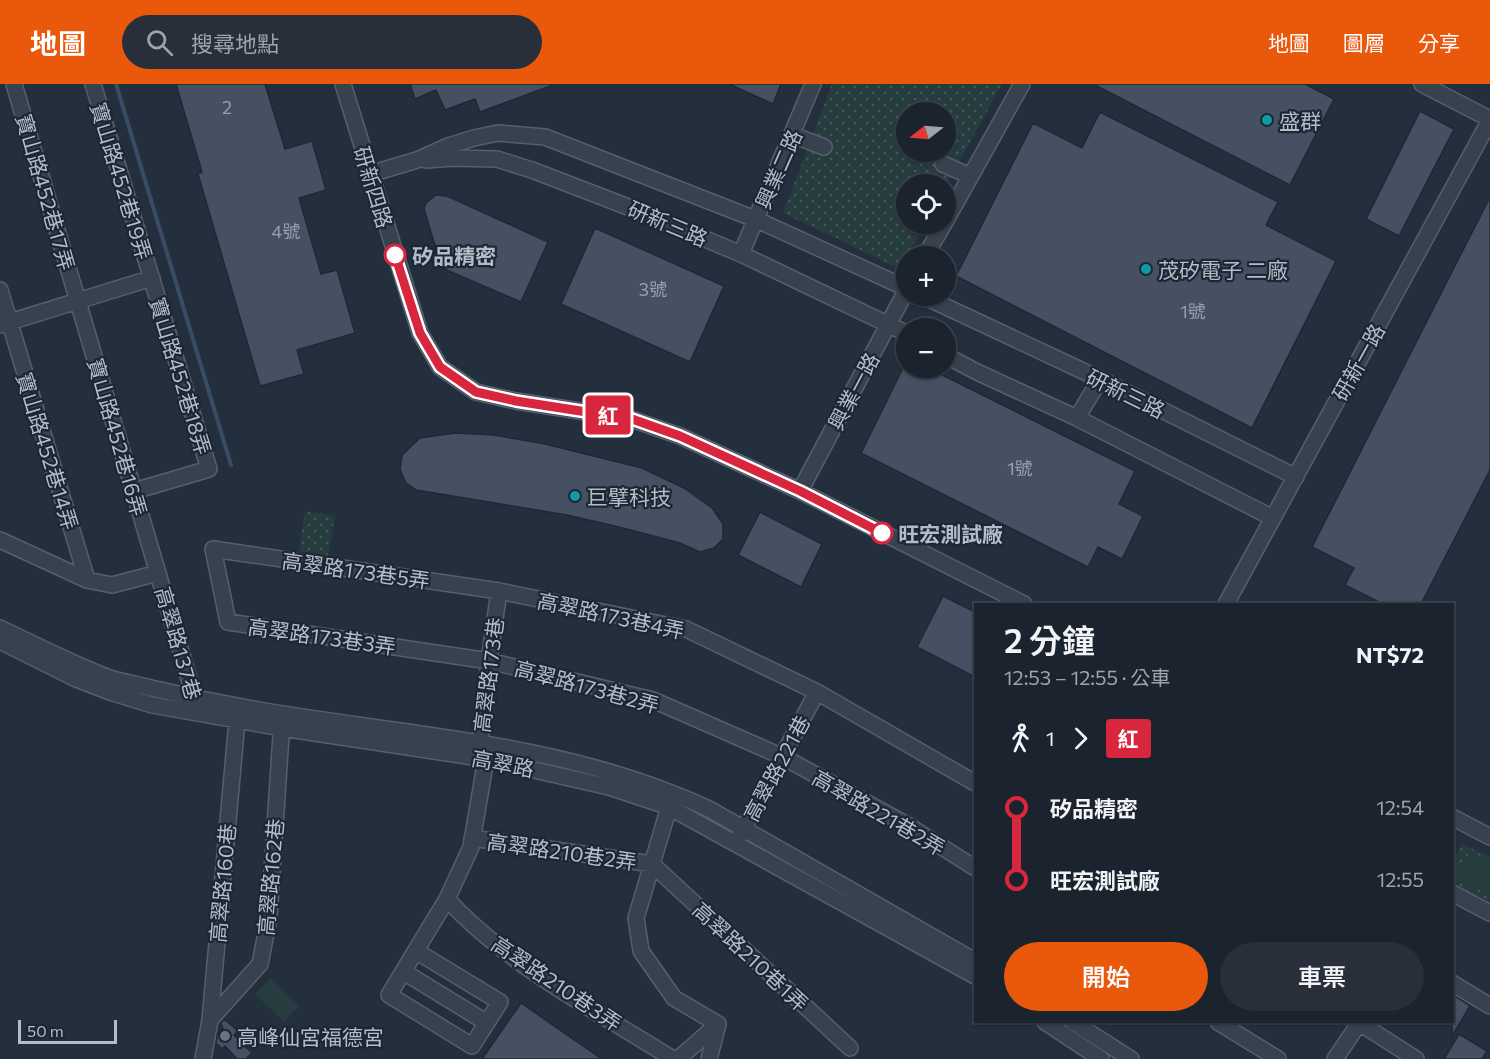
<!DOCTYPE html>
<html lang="zh-TW">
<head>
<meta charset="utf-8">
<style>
	:root { --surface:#1b232e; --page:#282f3a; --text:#f1f3f6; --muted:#a0a4aa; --line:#39404a; --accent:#ea580c }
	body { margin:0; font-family:Commissioner,"Noto Sans TC",sans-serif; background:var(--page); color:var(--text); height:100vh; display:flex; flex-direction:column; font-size:22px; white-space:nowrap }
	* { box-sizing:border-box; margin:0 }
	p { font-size:20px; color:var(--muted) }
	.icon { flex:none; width:33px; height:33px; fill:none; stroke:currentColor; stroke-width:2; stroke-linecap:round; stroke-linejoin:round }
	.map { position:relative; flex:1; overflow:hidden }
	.sheet { position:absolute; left:974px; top:519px; width:480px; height:420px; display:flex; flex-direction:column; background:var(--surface); border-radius:0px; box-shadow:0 2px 4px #0004,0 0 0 2px var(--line) }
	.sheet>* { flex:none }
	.badge { padding:0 12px; border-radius:4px; font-size:21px; line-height:39px }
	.needle { width:39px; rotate:253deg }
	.buttons { position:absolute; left:896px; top:18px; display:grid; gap:12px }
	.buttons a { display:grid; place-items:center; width:60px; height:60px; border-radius:50%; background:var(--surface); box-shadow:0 2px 4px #0004,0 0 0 2px var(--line); font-size:30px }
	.scale { position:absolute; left:18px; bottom:15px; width:99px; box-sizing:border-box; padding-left:6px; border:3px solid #b4bcc9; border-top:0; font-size:16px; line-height:21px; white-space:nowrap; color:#b4bcc9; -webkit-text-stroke:4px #1d2633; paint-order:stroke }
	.map>.badge { position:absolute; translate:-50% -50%; box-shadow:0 0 0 3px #fff }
	.legs { display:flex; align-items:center; gap:9px; height:66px; padding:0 30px; font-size:20px }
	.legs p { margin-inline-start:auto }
	.summary { display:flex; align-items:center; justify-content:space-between; height:102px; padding:0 30px }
	h1 { font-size:33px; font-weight:600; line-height:45px }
	.cta { display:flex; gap:12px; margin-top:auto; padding:12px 30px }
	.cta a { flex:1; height:69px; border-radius:36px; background:var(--accent); color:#fff; font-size:24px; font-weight:600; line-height:69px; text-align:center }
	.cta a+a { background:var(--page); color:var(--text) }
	ul { padding:0 30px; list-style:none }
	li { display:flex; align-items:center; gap:21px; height:72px; font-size:22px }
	li i { display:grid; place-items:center; width:9px; height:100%; margin:0 8px; background:currentColor }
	li i::after { content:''; width:15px; height:15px; margin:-8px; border:4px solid; border-radius:50%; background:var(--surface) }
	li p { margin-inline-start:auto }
	li:first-child i { background:linear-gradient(#0000 50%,currentColor 0) }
	li:last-child i { background:linear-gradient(currentColor 50%,#0000 0) }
	header { display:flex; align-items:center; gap:36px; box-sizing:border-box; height:84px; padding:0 30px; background:var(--accent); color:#fff }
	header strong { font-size:28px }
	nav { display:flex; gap:33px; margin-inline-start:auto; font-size:21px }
	.search { width:420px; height:54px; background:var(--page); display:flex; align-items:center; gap:15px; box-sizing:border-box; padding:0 21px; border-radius:33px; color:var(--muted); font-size:22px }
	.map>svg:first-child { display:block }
	.park { fill:url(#park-dots); fill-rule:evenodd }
	.pitch { fill:#263c3f }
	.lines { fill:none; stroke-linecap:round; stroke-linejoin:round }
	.stream { stroke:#394c67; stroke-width:4 }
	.building { fill:#455162; stroke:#1f2835; stroke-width:1.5 }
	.minor-casing { stroke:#565f6c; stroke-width:18 }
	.minor { stroke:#38414e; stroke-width:15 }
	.line-1-casing { stroke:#fff; stroke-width:14 }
	.line-1 { stroke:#d7263d; stroke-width:9 }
	.culture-dot { fill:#0f9aa8; stroke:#1d2633; stroke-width:2 }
	.stop-1-dot { fill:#fff; stroke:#d7263d; stroke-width:3 }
	.worship-dot { fill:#6b7280; stroke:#1d2633; stroke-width:2 }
	.labels { text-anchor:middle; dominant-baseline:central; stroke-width:4.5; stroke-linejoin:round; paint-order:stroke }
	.number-label { font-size:18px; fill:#98a1af }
	.poi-label { font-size:21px; fill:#b4bcc9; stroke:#1d2633; text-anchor:start }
	.street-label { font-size:21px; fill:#b4bcc9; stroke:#1d2633 }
	.stop-label { font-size:21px; font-weight:bold; fill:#b4bcc9; stroke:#1d2633; text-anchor:start }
</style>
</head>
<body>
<header>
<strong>地圖</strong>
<div class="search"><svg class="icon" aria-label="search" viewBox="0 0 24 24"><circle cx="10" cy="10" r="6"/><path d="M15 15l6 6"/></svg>搜尋地點</div>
<nav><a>地圖</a><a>圖層</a><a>分享</a></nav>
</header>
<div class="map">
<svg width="1490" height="975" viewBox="0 0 1490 975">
	<defs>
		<pattern id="park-dots" width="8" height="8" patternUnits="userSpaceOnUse" patternTransform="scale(1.5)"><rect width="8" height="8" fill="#263c3f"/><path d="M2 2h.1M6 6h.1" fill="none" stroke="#435659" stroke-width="1.8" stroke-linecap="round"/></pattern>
	</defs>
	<rect width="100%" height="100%" fill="#242f3e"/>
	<path class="park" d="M832,0H1002L945,104V100H906V140H925L900,185L783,129ZM906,28H945V68H906Z
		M305,427L335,432L328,472L299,467Z
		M1462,760L1490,773V818L1452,800V780Z"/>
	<path class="pitch" d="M1470,767L1490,777V811L1456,795Z
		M271,894L299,922L284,938L255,910Z"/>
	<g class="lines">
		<path class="stream" d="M116,0L231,381"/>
	</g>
	<path class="building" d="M176,0H265L285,65L312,57L326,106L299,114L321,190L337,186L355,249L297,266L304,290L260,302L198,90L202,88Z
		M410,0H552L553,1L480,28L475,15L445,26L436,6L415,15Z
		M729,0H781L773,20Z
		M1093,0H1305L1334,15L1290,101Z
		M1420,27L1454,45L1399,152L1366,135Z
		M1100,28L1278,118L1266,141L1336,177L1252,344L956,192L1033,39L1082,64Z
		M436,111L447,112L548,158L521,218L442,184L424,125L426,119Z
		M1490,113V386L1421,520H1383L1345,501L1354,484L1312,463Z
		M595,144L724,202L690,278L561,220Z
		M903,284H928L1135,387L1119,420L1143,432L1122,475L1098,463L1088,483L861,369Z
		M455,349L494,351L545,360L642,384L684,404L712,424L723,440V455L714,464L700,468L680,459L619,443L567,431L416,406L406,399L400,386L402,371L420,354Z
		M760,428L822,460L801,503L738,471Z
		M943,512L975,528V593L917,563Z
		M1452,910L1470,922L1452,952Z
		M521,919L602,975H482Z
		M224,935L238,947L234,951L252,969L246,975H237L225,962L222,965L216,959L217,951L223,945L221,939Z
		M1459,950L1487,967L1482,975H1444Z"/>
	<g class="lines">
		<defs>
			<path id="minor" d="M14,0L197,622
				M93,0L209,385L134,407
				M343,0L420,249L440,283L476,308L516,317L631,335L680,352L800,407L1024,520
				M1422,0L1490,35
				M793,51L824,63
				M426,76L454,74L497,75L532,86L636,126L741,170L906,249
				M943,80L970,92
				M370,90L417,76L448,62L474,54L498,49L545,53L755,135L906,204
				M945,138L1022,0
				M741,170L813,0
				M925,172L944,140
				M0,206L87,496
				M923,212L1100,295L1296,393
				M0,241L152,194
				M945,271L977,288L1077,334L1273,434
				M1077,334L1100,295
				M800,407L906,207
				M0,456L87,496L112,501L158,489
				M1226,520L1490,36
				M0,544C35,561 71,579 107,593C121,598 137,600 151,604C185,612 219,619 253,625C407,652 568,658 711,726L975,877
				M0,557L74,594L110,608L152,621L282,644L486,675L609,703L669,723L975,892
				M975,699L817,608L686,545L499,507L213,465L228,538L489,577L653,616L783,673L909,742L975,784
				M674,715L669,723L636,834L641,867L674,914L718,940
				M1452,733L1490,753
				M740,751L817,608
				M472,754L652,780L850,964
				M1452,809L1490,829
				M447,815C507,881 597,927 673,975
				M416,867L500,918L472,962L389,911L447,815L471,763L486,675L480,659L489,577L499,507
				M404,888L487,939
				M1452,899L1490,922
				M210,936L260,880L269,834L282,636
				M1045,938L1101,975
				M1073,938L1131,975
				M1218,938L1278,975
				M1358,938L1416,975
				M203,975L210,936L238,626
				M678,975L718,940
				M709,975L718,940
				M1335,975L1360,938"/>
		</defs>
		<use href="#minor" class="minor-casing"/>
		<use href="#minor" class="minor"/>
	</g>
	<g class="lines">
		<defs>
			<path id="line-1" d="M395,171L420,249L440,283L476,308L516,317L632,335L680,352L800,407L882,449"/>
		</defs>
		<use href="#line-1" class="line-1-casing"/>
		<use href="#line-1" class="line-1"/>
	</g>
	<g class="culture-dot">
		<circle cx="1267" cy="36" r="6"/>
		<circle cx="1146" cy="185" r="6"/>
		<circle cx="575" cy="412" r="6"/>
	</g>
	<g class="stop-1-dot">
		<circle cx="395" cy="171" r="10"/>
		<circle cx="882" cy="449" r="10"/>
	</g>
	<circle class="worship-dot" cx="225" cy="952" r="6"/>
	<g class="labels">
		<g class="number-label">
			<text x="227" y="23">2</text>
			<text x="286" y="147">4號</text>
			<text x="653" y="205">3號</text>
			<text x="1193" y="227">1號</text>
			<text x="1020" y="384">1號</text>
		</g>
		<g class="poi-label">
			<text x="1279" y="36">盛群</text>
			<text x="1158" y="185">茂矽電子 二廠</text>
			<text x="587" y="412">巨擘科技</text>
			<text x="237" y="952">高峰仙宮福德宮</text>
		</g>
		<g class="street-label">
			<text transform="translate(778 85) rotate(-66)">興業二路</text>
			<text transform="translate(122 97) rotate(73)">寶山路452巷19弄</text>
			<text transform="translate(374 103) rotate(73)">研新四路</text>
			<text transform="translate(46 108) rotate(74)">寶山路452巷17弄</text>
			<text transform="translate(668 139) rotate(23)">研新三路</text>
			<text transform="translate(1358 278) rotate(-61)">研新一路</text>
			<text transform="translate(181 292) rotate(73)">寶山路452巷18弄</text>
			<text transform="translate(853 307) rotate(-62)">興業一路</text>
			<text transform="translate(1126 309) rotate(26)">研新三路</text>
			<text transform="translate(118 353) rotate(74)">寶山路452巷16弄</text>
			<text transform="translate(48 367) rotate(73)">寶山路452巷14弄</text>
			<text transform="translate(356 486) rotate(8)">高翠路173巷5弄</text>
			<text transform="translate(611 531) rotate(12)">高翠路173巷4弄</text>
			<text transform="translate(322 552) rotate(8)">高翠路173巷3弄</text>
			<text transform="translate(179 559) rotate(74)">高翠路137巷</text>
			<text transform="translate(488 591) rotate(-83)">高翠路173巷</text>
			<text transform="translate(587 602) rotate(15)">高翠路173巷2弄</text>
			<text transform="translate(503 679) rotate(11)">高翠路</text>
			<text transform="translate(776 684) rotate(-62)">高翠路221巷</text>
			<text transform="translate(879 728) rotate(30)">高翠路221巷2弄</text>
			<text transform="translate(562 767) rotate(8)">高翠路210巷2弄</text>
			<text transform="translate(270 793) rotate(-85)">高翠路162巷</text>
			<text transform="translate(222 799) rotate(-85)">高翠路160巷</text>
			<text transform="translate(751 872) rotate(43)">高翠路210巷1弄</text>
			<text transform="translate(557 899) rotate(34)">高翠路210巷3弄</text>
		</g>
		<g class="stop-label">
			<text x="412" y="171">矽品精密</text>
			<text x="898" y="449">旺宏測試廠</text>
		</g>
	</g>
</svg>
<div class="buttons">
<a><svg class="needle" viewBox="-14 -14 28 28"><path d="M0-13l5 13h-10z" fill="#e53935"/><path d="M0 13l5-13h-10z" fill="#a0a4aa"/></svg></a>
<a><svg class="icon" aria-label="locate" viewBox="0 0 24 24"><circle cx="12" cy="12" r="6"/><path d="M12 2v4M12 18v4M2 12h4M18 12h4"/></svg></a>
<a>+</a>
<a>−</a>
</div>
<div class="scale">50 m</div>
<b class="badge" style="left:608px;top:331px;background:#d7263d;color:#fff">紅</b>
<section class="sheet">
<div class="summary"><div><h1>2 分鐘</h1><p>12:53 – 12:55 · 公車</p></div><b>NT$72</b></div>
<div class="legs"><svg class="icon" aria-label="walk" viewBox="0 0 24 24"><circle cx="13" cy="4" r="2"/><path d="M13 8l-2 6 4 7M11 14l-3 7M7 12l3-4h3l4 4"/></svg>1<svg class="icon" aria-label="forward" viewBox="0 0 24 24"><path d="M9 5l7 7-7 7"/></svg><b class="badge" style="background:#d7263d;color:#fff">紅</b></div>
<ul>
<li><i style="color:#d7263d"></i><b>矽品精密</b><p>12:54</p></li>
<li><i style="color:#d7263d"></i><b>旺宏測試廠</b><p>12:55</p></li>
</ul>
<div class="cta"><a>開始</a><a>車票</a></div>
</section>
</div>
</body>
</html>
